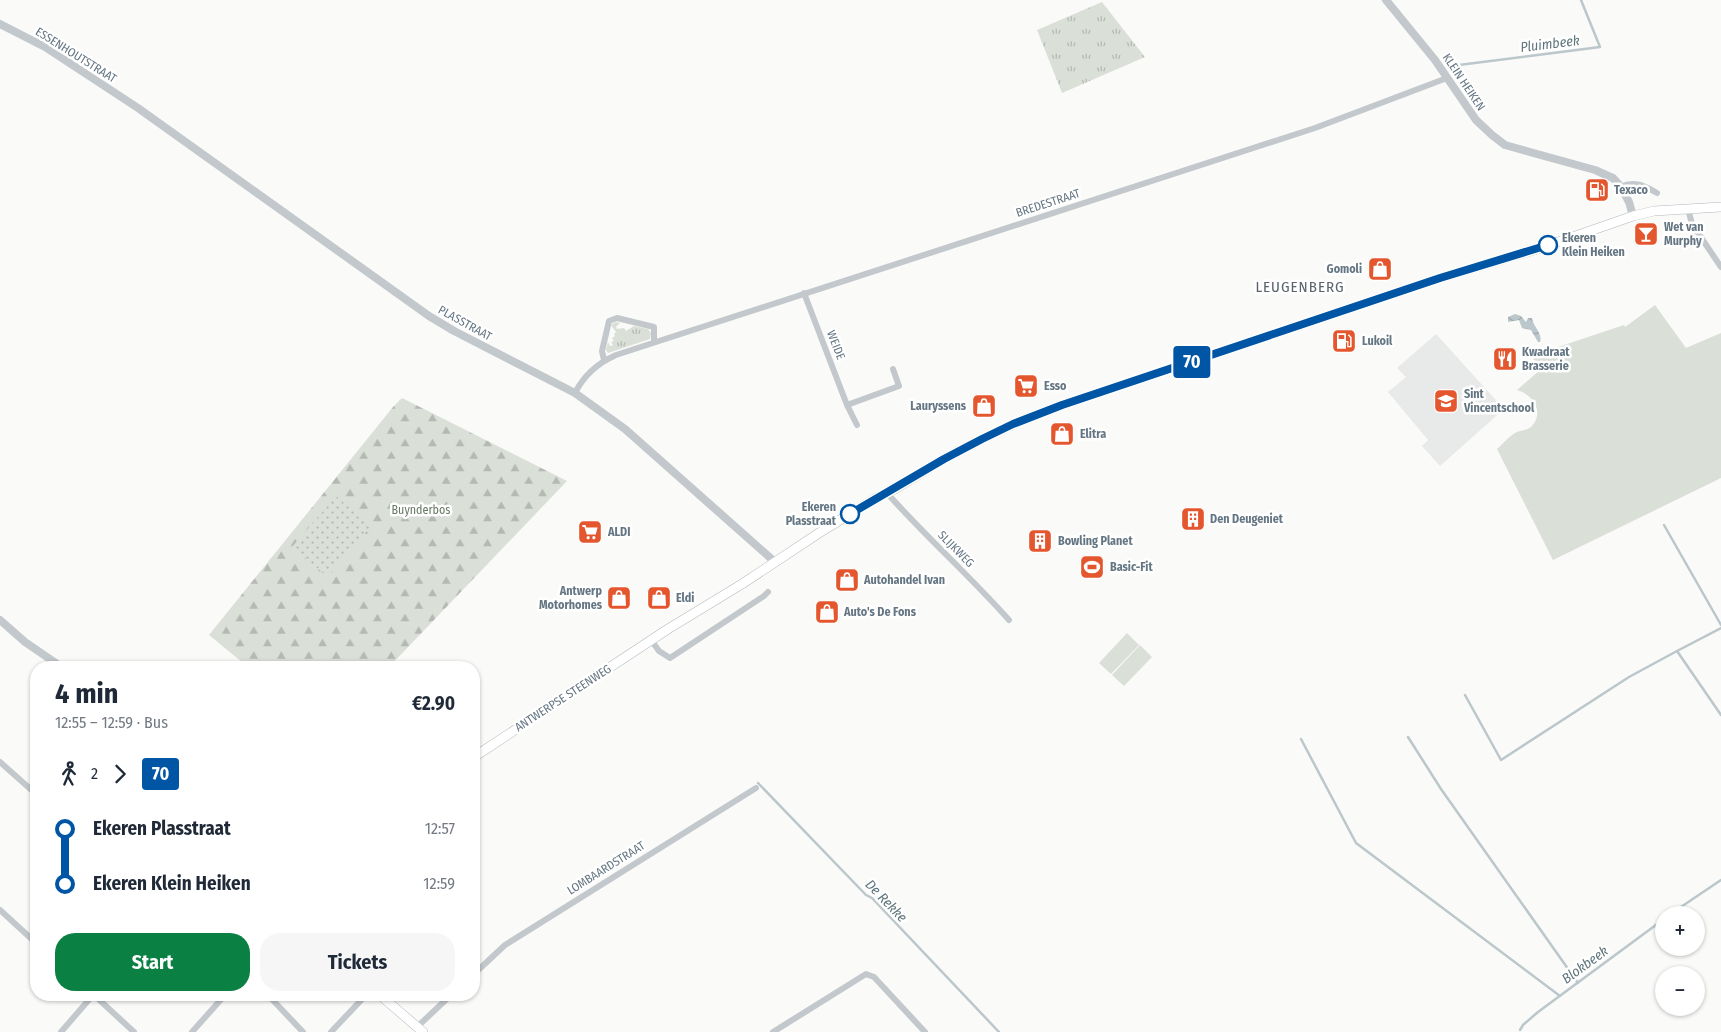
<!DOCTYPE html>
<html lang="en">
<head>
<meta charset="utf-8">
<style>
	:root { --surface:#fff; --page:#f6f6f7; --text:#1f2937; --muted:#747a83; --accent:#0b8043 }
	body { margin:0; font-family:"Fira Sans Condensed",sans-serif; background:var(--page); color:var(--text); height:100vh; display:flex; flex-direction:column; font-size:19px; white-space:nowrap }
	* { box-sizing:border-box; margin:0 }
	p { font-size:16px; color:var(--muted) }
	.icon { flex:none; width:28px; height:28px; fill:none; stroke:currentColor; stroke-width:2; stroke-linecap:round; stroke-linejoin:round }
	.map { position:relative; flex:1; overflow:hidden }
	.sheet { position:absolute; left:30px; top:661px; width:450px; height:340px; display:flex; flex-direction:column; background:var(--surface); border-radius:20px; box-shadow:0 1px 4px #0004 }
	.sheet>* { flex:none }
	.badge { padding:0 10px; border-radius:4px; font-size:18px; line-height:32px }
	.tools { position:absolute; left:1655px; top:906px; display:grid; gap:10px }
	.tools a { display:grid; place-items:center; width:50px; height:50px; border-radius:50%; background:var(--surface); box-shadow:0 1px 4px #0004; font-size:25px }
	.map>.badge { position:absolute; translate:-50% -50%; box-shadow:0 0 0 2px #fff }
	.legs { display:flex; align-items:center; gap:8px; height:55px; padding:0 25px; font-size:16px }
	.legs p { margin-inline-start:auto }
	.summary { display:flex; align-items:center; justify-content:space-between; height:85px; padding:0 25px }
	h1 { font-size:28px; font-weight:700; line-height:38px }
	.action { display:flex; gap:10px; margin-top:auto; padding:10px 25px }
	.action a { flex:1; height:58px; border-radius:20px; background:var(--accent); color:#fff; font-size:20px; font-weight:700; line-height:58px; text-align:center }
	.action a+a { background:var(--page); color:var(--text) }
	ul { padding:0 25px; list-style:none }
	li { display:flex; align-items:center; gap:18px; height:55px; font-size:19px }
	li i { display:grid; place-items:center; width:8px; height:100%; margin:0 6px; background:currentColor }
	li i::after { content:''; width:12px; height:12px; margin:-6px; border:4px solid; border-radius:50%; background:var(--surface) }
	li p { margin-inline-start:auto }
	li:first-child i { background:linear-gradient(#0000 50%,currentColor 0) }
	li:last-child i { background:linear-gradient(currentColor 50%,#0000 0) }
	.map>svg:first-child { display:block }
	.built { fill:#e8e9e9 }
	.grass { fill:url(#grass-tufts) }
	.forest { fill:url(#forest-firs) }
	.park { fill:url(#park-dots) }
	.garden { fill:#dadfd7 }
	.water { fill:url(#water-waves) }
	.lines { fill:none; stroke-linecap:round; stroke-linejoin:round }
	.stream { stroke:#bbc7cb; stroke-width:2.5 }
	.secondary-casing { stroke:#b3babf; stroke-width:10 }
	.minor { stroke:#c3c8cc; stroke-width:6 }
	.tertiary { stroke:#c3c8cc; stroke-width:8 }
	.secondary { stroke:#fff; stroke-width:9 }
	.line-1-casing { stroke:#fff; stroke-width:11 }
	.line-1 { stroke:#0056a4; stroke-width:8 }
	.stop-1-dot { fill:#fff; stroke:#0056a4; stroke-width:2.5 }
	.labels { text-anchor:middle; dominant-baseline:central; stroke-width:5; stroke-linejoin:round; paint-order:stroke }
	.street-label { font-size:12px; fill:#657683; stroke:#fff }
	.poi-label { font-size:12px; font-weight:bold; fill:#657683; stroke:#fff; text-anchor:start }
	.stop-label { font-size:12px; font-weight:bold; fill:#657683; stroke:#fff; text-anchor:start }
	.park-label { font-size:12px; fill:#687a64; stroke:#fff }
	.water-label { font-size:14px; font-style:italic; fill:#60757c; stroke:#fff }
	.quarter-label { font-size:15px; letter-spacing:1px; fill:#57646e; stroke:#fff }
</style>
</head>
<body>
<div class="map">
<svg width="1721" height="1032" viewBox="0 0 1721 1032">
	<defs>
		<pattern id="grass-tufts" width="24" height="20" patternUnits="userSpaceOnUse" patternTransform="scale(1.25)"><rect width="24" height="20" fill="#dadfd7"/><path d="M3 7l-1-3M5 7V3M7 7l1-3M15 17l-1-3M17 17v-4M19 17l1-3" fill="none" stroke="#b4b9b4"/></pattern>
		<pattern id="forest-firs" width="22" height="20" patternUnits="userSpaceOnUse" patternTransform="scale(1.25)"><rect width="22" height="20" fill="#dadfd7"/><path d="M5 1l3.5 6h-7zM16 11l3.5 6h-7z" fill="#b4b9b4"/></pattern>
		<pattern id="park-dots" width="8" height="8" patternUnits="userSpaceOnUse" patternTransform="scale(1.25)"><rect width="8" height="8" fill="#dadfd7"/><path d="M2 2h.1M6 6h.1" fill="none" stroke="#b4b9b4" stroke-width="1.8" stroke-linecap="round"/></pattern>
		<pattern id="water-waves" width="16" height="10" patternUnits="userSpaceOnUse" patternTransform="scale(1.25)"><rect width="16" height="10" fill="#bbc7cb"/><path d="M0 5q4-4 8 0t8 0" fill="none" stroke="#9ca6aa"/></pattern>
	</defs>
	<rect width="100%" height="100%" fill="#fafaf8"/>
	<path class="built" d="M1436,334L1504,409L1440,466L1422,446L1428,440L1388,392L1406,377L1397,368Z"/>
	<path class="grass" d="M1102,2L1145,57L1062,93L1037,30Z
		M616,322L620,323L616,327L617,329L624,328L626,331L634,326L648,329L651,333L650,339L608,353L606,350L608,342L610,346L613,345L611,342L614,341L612,338L615,336L614,334L616,332L611,325Z"/>
	<path class="forest" d="M402,398L567,481L389,667H248L209,635L393,407Z"/>
	<path class="park" d="M336,496L371,526L328,577L292,547Z"/>
	<path class="garden" d="M1655,305L1686,348L1721,333V478L1553,560L1498,451L1497,449C1503,444 1508,437 1515,433C1520,430 1527,431 1532,426C1545,411 1532,394 1517,390L1541,369L1531,356L1624,325L1625,327Z
		M1127,633L1139,645L1111,674L1099,663Z
		M1140,645L1152,657L1124,686L1112,675Z"/>
	<path class="water" d="M1515,314L1521,316L1526,322L1528,318H1532C1533,327 1543,333 1540,342H1538L1531,330L1522,328L1519,320L1508,322V317Z"/>
	<g class="lines">
		<path class="stream" d="M1451,66L1600,47L1581,0
			M1664,525L1721,625
			M1721,628L1677,651L1721,715
			M1465,695L1501,760L1629,677L1677,651
			M1408,737L1441,789L1578,983
			M1301,739L1356,843L1560,996
			M758,783L866,895L872,898L999,1032
			M1669,915L1721,880
			M1520,1030L1523,1025L1538,1012L1664,919"/>
		<defs>
			<path id="secondary" d="M474,757L668,629L742,584L819,533L876,498L895,489L944,459L982,439L1023,420L1062,405L1440,278L1544,247L1633,216L1654,211L1721,207
				M380,995L423,1032"/>
		</defs>
		<use href="#secondary" class="secondary-casing"/>
		<path class="minor" d="M1621,187C1634,180 1645,186 1657,193
			M1688,209L1692,224L1721,267
			M804,293L847,405L857,425
			M604,360L602,351L609,321L617,318L654,327V342
			M575,393C584,375 598,363 616,355L1315,128L1447,78
			M847,405L899,386L893,369
			M887,493C926,537 970,576 1009,620
			M651,640L659,651L670,658L764,596L768,592
			M0,762L36,794
			M0,910L36,943
			M474,974L505,945L756,788
			M94,995L134,1032
			M268,995L303,1032
			M417,1027L451,995
			M61,1032L93,995
			M192,1032L225,995
			M331,1032L366,995
			M773,1032L866,974L874,977L925,1032"/>
		<path class="tertiary" d="M1386,0L1435,60L1476,120L1492,135L1505,145L1595,170L1613,178L1621,187L1629,202L1633,216
			M0,24L45,47L138,108L429,316L454,331L575,393L625,429L775,562
			M0,620L25,642L63,668"/>
		<use href="#secondary" class="secondary"/>
	</g>
	<g class="lines">
		<defs>
			<path id="line-1" d="M850,514L944,459L982,439L1013,424L1062,405L1440,278L1548,245"/>
		</defs>
		<use href="#line-1" class="line-1-casing"/>
		<use href="#line-1" class="line-1"/>
	</g>
	<defs>
		<symbol id="fuel-square" viewBox="-11 -11 22 22"><rect x="-9" y="-9" width="18" height="18" rx="4" fill="#e4572e" stroke="#fff"/><path d="M-5.5-6h7V0h2V4h1.3V-2.5L3-4.5l.8-.8L6-3V5H2.5V1h-1V6h-7ZM-4.2-4.7v3.2H.2V-4.7Z" fill="#fff"/></symbol>
		<symbol id="bar-square" viewBox="-11 -11 22 22"><rect x="-9" y="-9" width="18" height="18" rx="4" fill="#e4572e" stroke="#fff"/><path d="M-6-5H6L.8 .8V4.5H3.5V6h-7V4.5H-.8V.8Z" fill="#fff"/></symbol>
		<symbol id="shop-square" viewBox="-11 -11 22 22"><rect x="-9" y="-9" width="18" height="18" rx="4" fill="#e4572e" stroke="#fff"/><path d="M-5-2.5h2.3a2.7 3.5 0 0 1 5.4 0H5L5.5 6h-11ZM-1.5-2.5h3a1.5 2.3 0 0 0-3 0Z" fill="#fff"/></symbol>
		<symbol id="restaurant-square" viewBox="-11 -11 22 22"><rect x="-9" y="-9" width="18" height="18" rx="4" fill="#e4572e" stroke="#fff"/><path d="M-5-6h1v4h1v-4h1v4h1v-4h1v5L-1.5 .5V6h-2V.5L-5-1ZM5-6V6H3V1.5H1.5Q1.5-4 5-6Z" fill="#fff"/></symbol>
		<symbol id="supermarket-square" viewBox="-11 -11 22 22"><rect x="-9" y="-9" width="18" height="18" rx="4" fill="#e4572e" stroke="#fff"/><path d="M-6-5.5h2.5l.6 2H6L4.5 2H-2.5L-4.4-4H-6ZM-1.5 3.2a1.3 1.3 0 1 0 .1 0ZM3 3.2a1.3 1.3 0 1 0 .1 0Z" fill="#fff"/></symbol>
		<symbol id="school-square" viewBox="-11 -11 22 22"><rect x="-9" y="-9" width="18" height="18" rx="4" fill="#e4572e" stroke="#fff"/><path d="M0-5L7-2L0 1L-7-2ZM-4 1L0 2.5L4 1V4Q0 6-4 4Z" fill="#fff"/></symbol>
		<symbol id="building-square" viewBox="-11 -11 22 22"><rect x="-9" y="-9" width="18" height="18" rx="4" fill="#e4572e" stroke="#fff"/><path d="M-4-6H4V6H1V3H-1V6H-4ZM-2.5-4.3h1.7v1.8h-1.7ZM.8-4.3h1.7v1.8H.8ZM-2.5-1h1.7V.8h-1.7ZM.8-1h1.7V.8H.8Z" fill="#fff"/></symbol>
		<symbol id="stadium-square" viewBox="-11 -11 22 22"><rect x="-9" y="-9" width="18" height="18" rx="4" fill="#e4572e" stroke="#fff"/><path d="M0-5a6.5 5 0 1 0 0 10a6.5 5 0 1 0 0-10ZM-3.5-1.8h7v3.6h-7Z" fill="#fff"/></symbol>
	</defs>
	<g fill-rule="evenodd">
		<use href="#fuel-square" x="1583" y="176" width="28" height="28"/>
		<use href="#bar-square" x="1632" y="220" width="28" height="28"/>
		<use href="#shop-square" x="1366" y="255" width="28" height="28"/>
		<use href="#fuel-square" x="1330" y="327" width="28" height="28"/>
		<use href="#restaurant-square" x="1491" y="345" width="28" height="28"/>
		<use href="#supermarket-square" x="1012" y="372" width="28" height="28"/>
		<use href="#school-square" x="1432" y="387" width="28" height="28"/>
		<use href="#shop-square" x="970" y="392" width="28" height="28"/>
		<use href="#shop-square" x="1048" y="420" width="28" height="28"/>
		<use href="#building-square" x="1179" y="505" width="28" height="28"/>
		<use href="#supermarket-square" x="576" y="518" width="28" height="28"/>
		<use href="#building-square" x="1026" y="527" width="28" height="28"/>
		<use href="#stadium-square" x="1078" y="553" width="28" height="28"/>
		<use href="#shop-square" x="833" y="566" width="28" height="28"/>
		<use href="#shop-square" x="605" y="584" width="28" height="28"/>
		<use href="#shop-square" x="645" y="584" width="28" height="28"/>
		<use href="#shop-square" x="813" y="598" width="28" height="28"/>
	</g>
	<g class="stop-1-dot">
		<circle cx="1548" cy="245" r="9"/>
		<circle cx="850" cy="514" r="9"/>
	</g>
	<g class="labels">
		<g class="street-label">
			<text transform="translate(76 55) rotate(32)">ESSENHOUTSTRAAT</text>
			<text transform="translate(1464 82) rotate(56)">KLEIN HEIKEN</text>
			<text transform="translate(1048 203) rotate(-18)">BREDESTRAAT</text>
			<text transform="translate(465 323) rotate(29)">PLASSTRAAT</text>
			<text transform="translate(836 345) rotate(69)">WEIDE</text>
			<text transform="translate(956 549) rotate(45)">SLIJKWEG</text>
			<text transform="translate(563 698) rotate(-33)">ANTWERPSE STEENWEG</text>
			<text transform="translate(606 868) rotate(-32)">LOMBAARDSTRAAT</text>
		</g>
		<g class="poi-label">
			<text x="1614" y="190">Texaco</text>
			<text x="1664" y="227">Wet van<tspan x="1664" dy="14">Murphy</tspan></text>
			<text x="1362" y="269" text-anchor="end">Gomoli</text>
			<text x="1362" y="341">Lukoil</text>
			<text x="1522" y="352">Kwadraat<tspan x="1522" dy="14">Brasserie</tspan></text>
			<text x="1044" y="386">Esso</text>
			<text x="1464" y="394">Sint<tspan x="1464" dy="14">Vincentschool</tspan></text>
			<text x="966" y="406" text-anchor="end">Lauryssens</text>
			<text x="1080" y="434">Elitra</text>
			<text x="1210" y="519">Den Deugeniet</text>
			<text x="608" y="532">ALDI</text>
			<text x="1058" y="541">Bowling Planet</text>
			<text x="1110" y="567">Basic-Fit</text>
			<text x="864" y="580">Autohandel Ivan</text>
			<text x="602" y="591" text-anchor="end">Antwerp<tspan x="602" dy="14">Motorhomes</tspan></text>
			<text x="676" y="598">Eldi</text>
			<text x="844" y="612">Auto's De Fons</text>
		</g>
		<g class="stop-label">
			<text x="1562" y="238">Ekeren<tspan x="1562" dy="14">Klein Heiken</tspan></text>
			<text x="836" y="507" text-anchor="end">Ekeren<tspan x="836" dy="14">Plasstraat</tspan></text>
		</g>
		<g class="park-label">
			<text x="421" y="510">Buynderbos</text>
		</g>
		<g class="water-label">
			<text transform="translate(1550 44) rotate(-7)">Pluimbeek</text>
			<text transform="translate(886 901) rotate(46)">De Rekke</text>
			<text transform="translate(1585 965) rotate(-36)">Blokbeek</text>
		</g>
		<g class="quarter-label">
			<text x="1300" y="287">LEUGENBERG</text>
		</g>
	</g>
</svg>
<div class="tools">
<a>+</a>
<a>−</a>
</div>
<b class="badge" style="left:1192px;top:362px;background:#0056a4;color:#fff">70</b>
<section class="sheet">
<div class="summary"><div><h1>4 min</h1><p>12:55 – 12:59 · Bus</p></div><b>€2.90</b></div>
<div class="legs"><svg class="icon" aria-label="walk" viewBox="0 0 24 24"><circle cx="13" cy="4" r="2"/><path d="M13 8l-2 6 4 7M11 14l-3 7M7 12l3-4h3l4 4"/></svg>2<svg class="icon" aria-label="forward" viewBox="0 0 24 24"><path d="M9 5l7 7-7 7"/></svg><b class="badge" style="background:#0056a4;color:#fff">70</b></div>
<ul>
<li><i style="color:#0056a4"></i><b>Ekeren Plasstraat</b><p>12:57</p></li>
<li><i style="color:#0056a4"></i><b>Ekeren Klein Heiken</b><p>12:59</p></li>
</ul>
<div class="action"><a>Start</a><a>Tickets</a></div>
</section>
</div>
</body>
</html>
